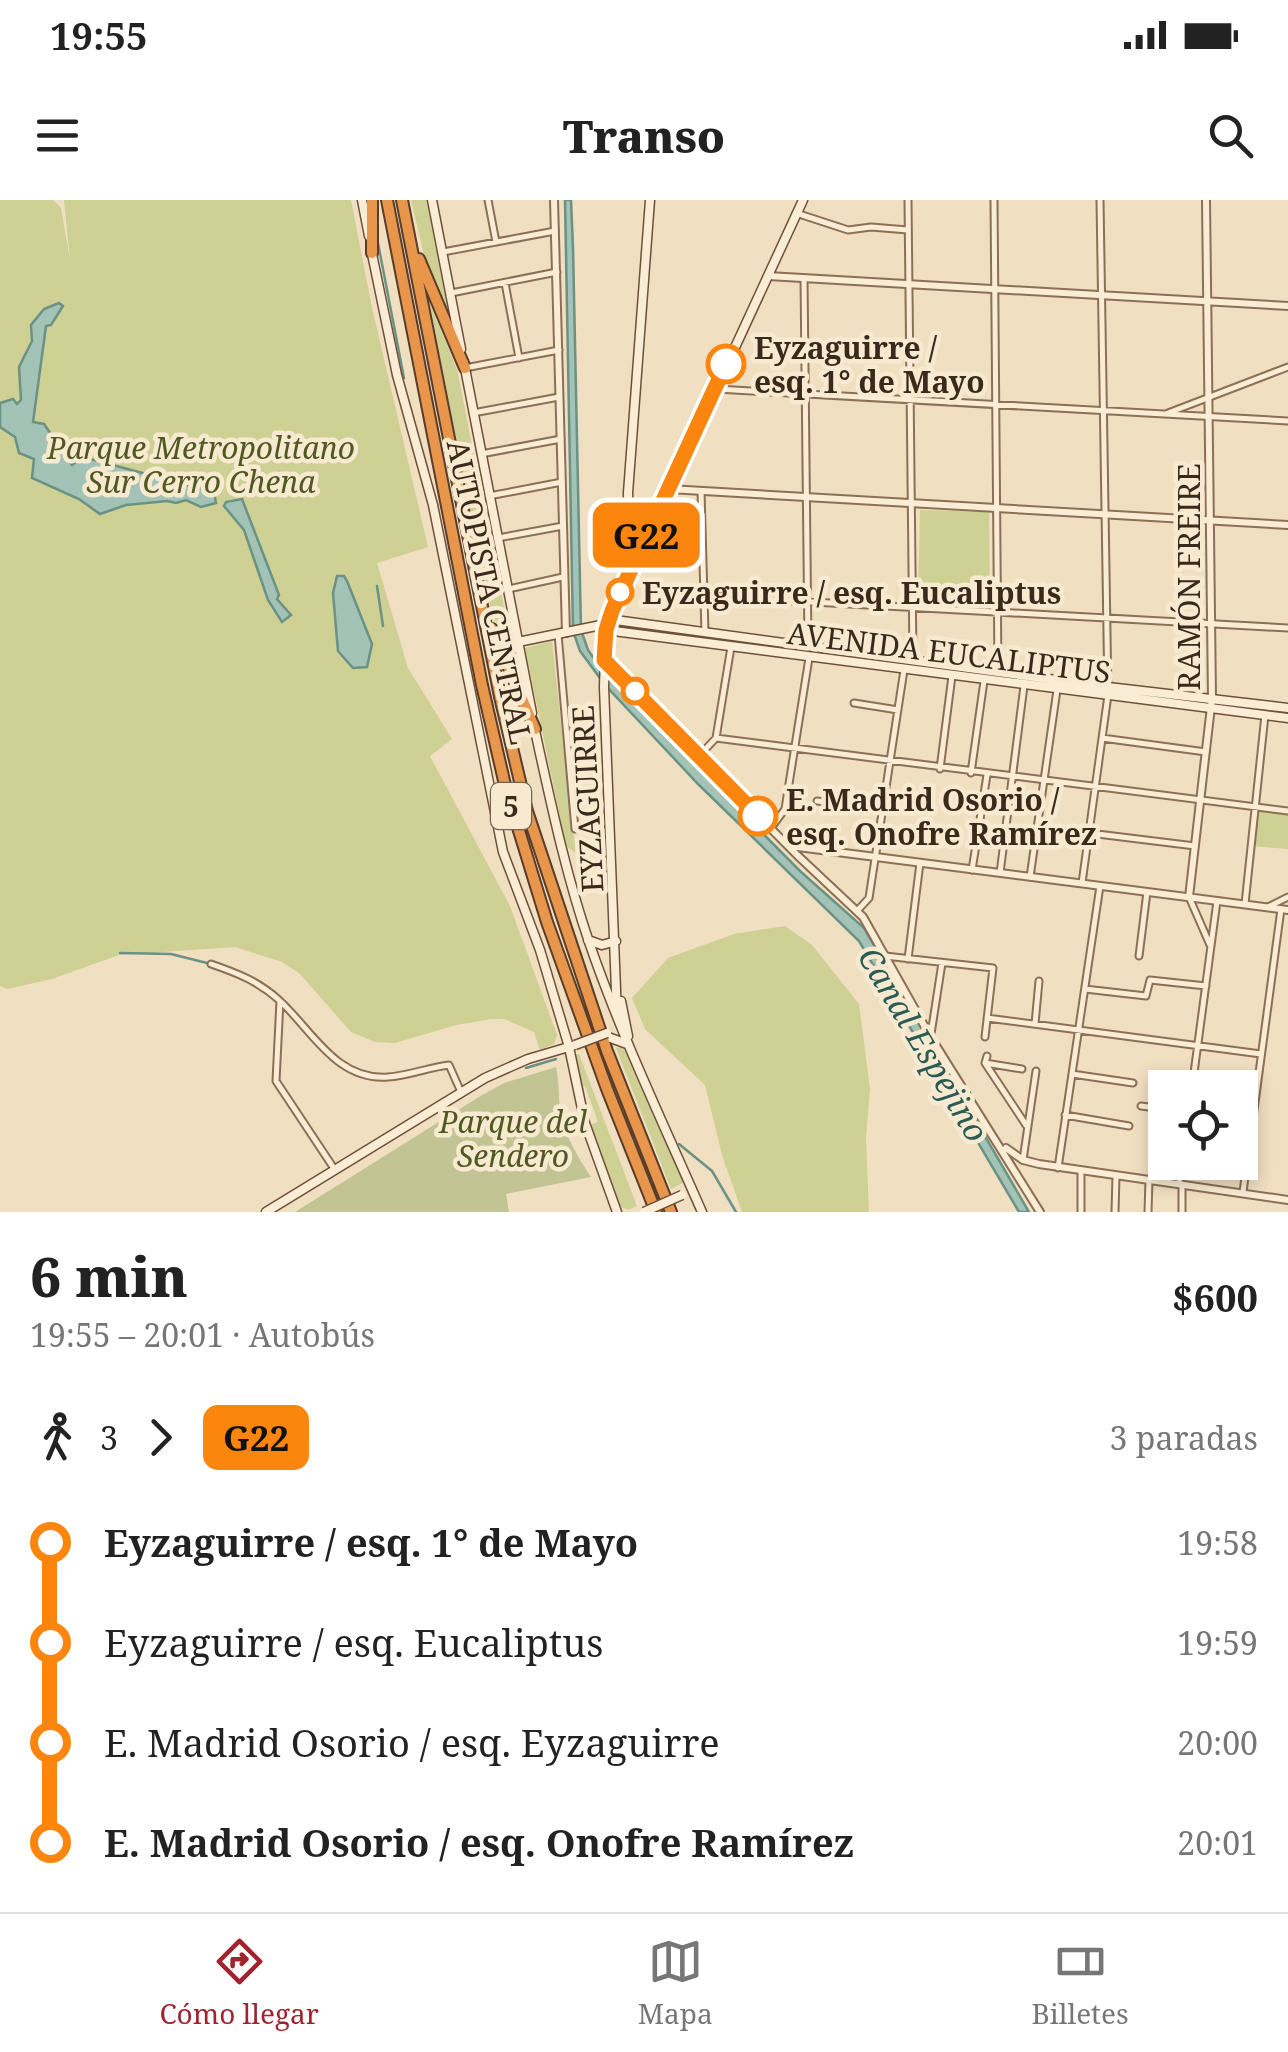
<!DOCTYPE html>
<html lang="es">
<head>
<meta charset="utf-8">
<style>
	:root { --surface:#fff; --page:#f6f6f6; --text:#222; --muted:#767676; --line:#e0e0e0; --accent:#a0232d }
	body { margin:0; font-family:"Noto Serif",serif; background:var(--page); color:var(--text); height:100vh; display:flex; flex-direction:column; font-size:38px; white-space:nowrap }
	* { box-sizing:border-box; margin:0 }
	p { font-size:32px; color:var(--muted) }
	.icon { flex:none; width:55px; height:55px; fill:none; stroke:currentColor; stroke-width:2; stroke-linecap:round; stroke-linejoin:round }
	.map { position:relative; height:1012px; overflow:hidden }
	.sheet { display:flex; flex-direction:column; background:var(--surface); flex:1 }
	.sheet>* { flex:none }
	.badge { padding:0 20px; border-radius:15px; font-size:35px; line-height:65px }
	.tools { position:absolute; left:1148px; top:870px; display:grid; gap:20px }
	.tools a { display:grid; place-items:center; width:110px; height:110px; border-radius:0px; background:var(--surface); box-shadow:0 5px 15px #0003; font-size:50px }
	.map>.badge { position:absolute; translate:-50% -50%; box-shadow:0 0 0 5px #fff }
	.legs { display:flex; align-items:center; gap:15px; height:110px; padding:0 30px; font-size:32px }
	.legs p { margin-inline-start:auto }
	.overview { display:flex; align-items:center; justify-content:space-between; height:170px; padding:0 30px }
	h1 { font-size:55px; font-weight:800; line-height:75px }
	ul { padding:0 30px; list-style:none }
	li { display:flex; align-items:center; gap:35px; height:100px; font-size:38px }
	li i { display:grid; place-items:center; width:15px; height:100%; margin:0 12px; background:currentColor }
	li i::after { content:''; width:25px; height:25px; margin:-12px; border:8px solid; border-radius:50%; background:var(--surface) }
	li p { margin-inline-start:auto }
	li:first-child i { background:linear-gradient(#0000 50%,currentColor 0) }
	li:last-child i { background:linear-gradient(currentColor 50%,#0000 0) }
	.status { display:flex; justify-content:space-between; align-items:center; height:70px; padding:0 50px; background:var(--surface); direction:ltr }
	.status svg { height:28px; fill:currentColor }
	header { display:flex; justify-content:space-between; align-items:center; height:130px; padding:0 30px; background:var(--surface); font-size:45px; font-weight:800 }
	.tabs { display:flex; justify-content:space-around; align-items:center; height:140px; border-top:2px solid var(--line); background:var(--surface); font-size:28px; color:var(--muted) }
	.tabs a { display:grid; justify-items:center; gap:5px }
	.tabs .current { color:var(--accent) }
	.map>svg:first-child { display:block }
	.green { fill:#ced094 }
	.cemetery { fill:#c2c494 }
	.water { fill:#a4c3b7; stroke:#6a9285; stroke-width:2.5 }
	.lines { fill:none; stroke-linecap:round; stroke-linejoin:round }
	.stream { stroke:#6a9285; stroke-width:2.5 }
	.minor-casing { stroke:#8c6f57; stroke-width:9 }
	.tertiary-casing { stroke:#8c6f57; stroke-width:10 }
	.secondary-casing { stroke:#6e503a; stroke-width:11 }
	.motorway-casing { stroke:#593d2c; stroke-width:14 }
	.minor { stroke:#fbedd5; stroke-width:5 }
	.tertiary { stroke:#fbedd5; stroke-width:6 }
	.secondary { stroke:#fbedd5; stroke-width:8 }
	.motorway { stroke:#e7964b; stroke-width:10 }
	.secondary-bridge-casing { stroke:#6e503a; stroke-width:11; stroke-linecap:butt }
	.secondary-bridge { stroke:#fbedd5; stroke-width:8 }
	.line-1-casing { stroke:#fff; stroke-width:22 }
	.line-1 { stroke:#fc850d; stroke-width:15 }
	.stop-1-dot { fill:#fff; stroke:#fc850d; stroke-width:5 }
	.labels { text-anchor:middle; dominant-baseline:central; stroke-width:9; stroke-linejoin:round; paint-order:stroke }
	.shield { fill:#f8ead1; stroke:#746352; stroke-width:2.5 }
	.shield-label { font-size:28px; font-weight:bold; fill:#3b291c }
	.stop-label { font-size:30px; font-weight:bold; fill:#3b291c; stroke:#f8ead1; text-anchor:start }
	.park-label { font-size:30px; font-style:italic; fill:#4f5921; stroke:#f8ead1 }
	.street-label { font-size:30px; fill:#3b291c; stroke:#f8ead1 }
	.water-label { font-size:32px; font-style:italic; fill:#2b5b54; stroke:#f8ead1 }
</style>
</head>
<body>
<div class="status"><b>19:55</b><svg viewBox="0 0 49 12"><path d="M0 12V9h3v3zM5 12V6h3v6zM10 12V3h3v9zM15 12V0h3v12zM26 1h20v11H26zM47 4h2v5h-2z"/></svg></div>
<header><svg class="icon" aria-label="menu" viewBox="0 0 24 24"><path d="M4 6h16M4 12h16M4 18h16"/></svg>Transo<svg class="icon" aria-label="search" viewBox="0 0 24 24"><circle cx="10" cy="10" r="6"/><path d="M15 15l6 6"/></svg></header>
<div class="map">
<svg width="1288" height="1012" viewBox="0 0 1288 1012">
	<rect width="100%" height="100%" fill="#f1dfc1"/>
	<path class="green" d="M0,0H53L61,8L70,60L64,0H351L371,103L428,347L377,363L408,468L452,539L430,556L510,706L557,835L554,844L540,850L534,832L504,819H492L456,825L395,843L375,842L351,832L299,773L282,762L235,747L119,755L52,779L7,789L0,786Z
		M411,0H426L448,110L443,109L428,72Z
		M430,104L457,169L516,468H512L485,390Z
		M920,310L989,312L990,406L918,405Z
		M552,441L572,626L577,654L566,646L525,448Z
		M1261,611L1288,614V649L1252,646L1257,612Z
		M785,726L812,745L859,804L870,889L866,937L869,1012H742L722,955L705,885L645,829L632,798L668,758L734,734Z
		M620,847L627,851L686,981L671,989L616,848Z
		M579,854L637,1006L629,1010L618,1006L588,926L598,922L585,886L579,888L575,855Z"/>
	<path class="cemetery" d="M556,867C560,884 558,901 561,917C566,937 579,959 591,977L506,994L509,1012H295L477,898L504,883Z"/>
	<path class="water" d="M565,0H571L573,48L581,430L588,450L605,474L800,671L864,728L1029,1012H1019L859,741L698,584L605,485L580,451L573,431Z
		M59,103L63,106L51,125L46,126L33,222L44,224L72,265L83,257L214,292L216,303L201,307L186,300L176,303L167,301L126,305L100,314L79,299L32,278L34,259L19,253L15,237L0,227V203L13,199L17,204L21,200L19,167L32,141L31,125L44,109Z
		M242,299L279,395L277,399L291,415L282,422L268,400L244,330L224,306L226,302Z
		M337,376H344L347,381L372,444L367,467L353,468L338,451L333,393Z"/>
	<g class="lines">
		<path class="stream" d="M377,38L404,178
			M377,386L383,426
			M120,753L171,754L207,763
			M526,868L556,859
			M679,944L712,971L736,1012"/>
		<defs>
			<path id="minor" d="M488,0L496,42
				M908,0L913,460
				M994,0L998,472
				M796,13L848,30L871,27L908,30
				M443,52L555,31
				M804,78L808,445
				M505,83L519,158
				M451,93L557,72
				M465,168L559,150
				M717,189L1288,221
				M473,213L559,197
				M1168,213L1288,167
				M481,254L561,239
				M701,291L705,433
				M489,296L562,282
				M498,338L563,326
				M508,389L563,377
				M704,396L1288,428
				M558,434L575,629
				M854,503L898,510
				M716,538L1288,611
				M1102,538L1206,552
				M699,556L716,538L731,447
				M940,569L952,476
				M971,573L984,481
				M817,601L883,609
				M771,628L785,609L809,458
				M1089,633L1195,646
				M972,670L987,575
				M1000,673L1024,486
				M1030,677L1057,490
				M1082,683L1108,495L1100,0
				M1189,697L1210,745
				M1245,704L1265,515
				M1268,707L1288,697
				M857,711L869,698L904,470
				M885,756L993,768L985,837
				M1139,756L1147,692
				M908,759L920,663
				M211,764C237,773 258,781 279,800C312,830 336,881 388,877C407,876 430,867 449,865L461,892
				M1085,789L1146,796L1150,780L1206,786
				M280,801L276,881L335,970
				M987,818L1261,854
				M1035,824L1039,781
				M931,834L942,763
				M987,856L985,863L1026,925
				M985,863L1022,869
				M1072,874L1133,883
				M1192,888L1217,701
				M1141,906L1165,909
				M1065,915L1129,926
				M1023,960L1036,871
				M1058,968L1100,686
				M1081,971V1012
				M1179,984L1182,962
				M1243,992L1281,709
				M1115,1012L1116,976
				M1148,1012L1149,980
				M1182,1012V985"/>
			<path id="tertiary" d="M554,0L566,433
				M768,76L1288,106
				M669,289L1288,325
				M605,461L797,655L863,717L930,836L1040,1012
				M790,646L1288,710
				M1189,697L1212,498L1206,0
				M1006,948L1023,960L1039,964L1288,1000"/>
			<path id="secondary" d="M362,0L369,36
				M432,0L461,149
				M371,49L397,175L433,305L503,652L540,750L569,847L585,923L617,1012
				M464,163L532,513
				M636,356L629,321L628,293L650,0
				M608,419L1108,487L1288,508
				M598,426L606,430L1288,518
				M518,442L601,425
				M534,526C550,599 565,672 589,742C621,835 663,923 702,1012
				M588,740L602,745L616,741
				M621,801L628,836
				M617,815L604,487L606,427L803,0
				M608,837L627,844
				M266,1012L485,878L528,859L572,846"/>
			<path id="motorway" d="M372,0V53
				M387,0L482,485L505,585L547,722L607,889L656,1012
				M402,0L500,497L527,611L607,851L671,1012
				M419,59L465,168
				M492,429L535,529"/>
		</defs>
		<use href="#minor" class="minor-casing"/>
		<use href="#tertiary" class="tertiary-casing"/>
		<use href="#secondary" class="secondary-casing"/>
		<use href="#motorway" class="motorway-casing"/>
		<use href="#minor" class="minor"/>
		<use href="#tertiary" class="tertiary"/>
		<use href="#secondary" class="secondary"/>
		<use href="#motorway" class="motorway"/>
		<defs>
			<path id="secondary-bridge" d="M575,845L607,833
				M644,1012L682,995"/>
		</defs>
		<use href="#secondary-bridge" class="secondary-bridge-casing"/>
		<use href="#secondary-bridge" class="secondary-bridge"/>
	</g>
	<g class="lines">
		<defs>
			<path id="line-1" d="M726,164L612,411L606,430L604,460L758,616"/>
		</defs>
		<use href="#line-1" class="line-1-casing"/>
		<use href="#line-1" class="line-1"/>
	</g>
	<g class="stop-1-dot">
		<circle cx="726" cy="164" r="18"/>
		<circle cx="620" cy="392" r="12"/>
		<circle cx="635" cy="491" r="12"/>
		<circle cx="758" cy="616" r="18"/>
	</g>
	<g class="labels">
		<rect class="shield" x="491" y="583" width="40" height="46" rx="8"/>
		<g class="shield-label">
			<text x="511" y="606">5</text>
		</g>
		<g class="stop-label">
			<text x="754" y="147">Eyzaguirre /<tspan x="754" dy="34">esq. 1° de Mayo</tspan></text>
			<text x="642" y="392">Eyzaguirre / esq. Eucaliptus</text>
			<text x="786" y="599">E. Madrid Osorio /<tspan x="786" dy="34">esq. Onofre Ramírez</tspan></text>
		</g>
		<g class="park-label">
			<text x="201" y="247">Parque Metropolitano<tspan x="201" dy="34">Sur Cerro Chena</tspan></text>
			<text x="513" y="921">Parque del<tspan x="513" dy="34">Sendero</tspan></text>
		</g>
		<g class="street-label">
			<text transform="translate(1188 377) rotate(-90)">RAMÓN FREIRE</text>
			<text transform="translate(490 392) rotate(78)">AUTOPISTA CENTRAL</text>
			<text transform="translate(949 452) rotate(7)">AVENIDA EUCALIPTUS</text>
			<text transform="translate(587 599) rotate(-93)">EYZAGUIRRE</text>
		</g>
		<g class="water-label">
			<text transform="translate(924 844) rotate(59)">Canal Espejino</text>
		</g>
	</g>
</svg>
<div class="tools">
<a><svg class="icon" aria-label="locate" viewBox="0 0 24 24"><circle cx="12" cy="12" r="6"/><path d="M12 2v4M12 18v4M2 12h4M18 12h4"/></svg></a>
</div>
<b class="badge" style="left:646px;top:335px;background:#fc850d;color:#111">G22</b>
</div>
<section class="sheet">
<div class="overview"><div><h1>6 min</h1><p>19:55 – 20:01 · Autobús</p></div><b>$600</b></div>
<div class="legs"><svg class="icon" aria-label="walk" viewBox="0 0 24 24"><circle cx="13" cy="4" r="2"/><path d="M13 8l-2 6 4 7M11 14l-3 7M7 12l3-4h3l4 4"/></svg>3<svg class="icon" aria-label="forward" viewBox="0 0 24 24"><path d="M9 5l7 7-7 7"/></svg><b class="badge" style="background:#fc850d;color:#111">G22</b><p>3 paradas</p></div>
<ul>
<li><i style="color:#fc850d"></i><b>Eyzaguirre / esq. 1° de Mayo</b><p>19:58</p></li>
<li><i style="color:#fc850d"></i><span>Eyzaguirre / esq. Eucaliptus</span><p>19:59</p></li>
<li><i style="color:#fc850d"></i><span>E. Madrid Osorio / esq. Eyzaguirre</span><p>20:00</p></li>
<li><i style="color:#fc850d"></i><b>E. Madrid Osorio / esq. Onofre Ramírez</b><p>20:01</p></li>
</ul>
</section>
<nav class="tabs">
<a class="current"><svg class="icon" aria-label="directions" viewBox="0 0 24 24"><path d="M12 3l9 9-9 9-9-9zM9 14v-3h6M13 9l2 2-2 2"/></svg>Cómo llegar</a>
<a><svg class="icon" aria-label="map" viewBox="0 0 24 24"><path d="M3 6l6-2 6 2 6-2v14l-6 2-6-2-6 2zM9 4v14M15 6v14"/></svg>Mapa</a>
<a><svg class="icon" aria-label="tickets" viewBox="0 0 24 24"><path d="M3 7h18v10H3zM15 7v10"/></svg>Billetes</a>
</nav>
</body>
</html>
